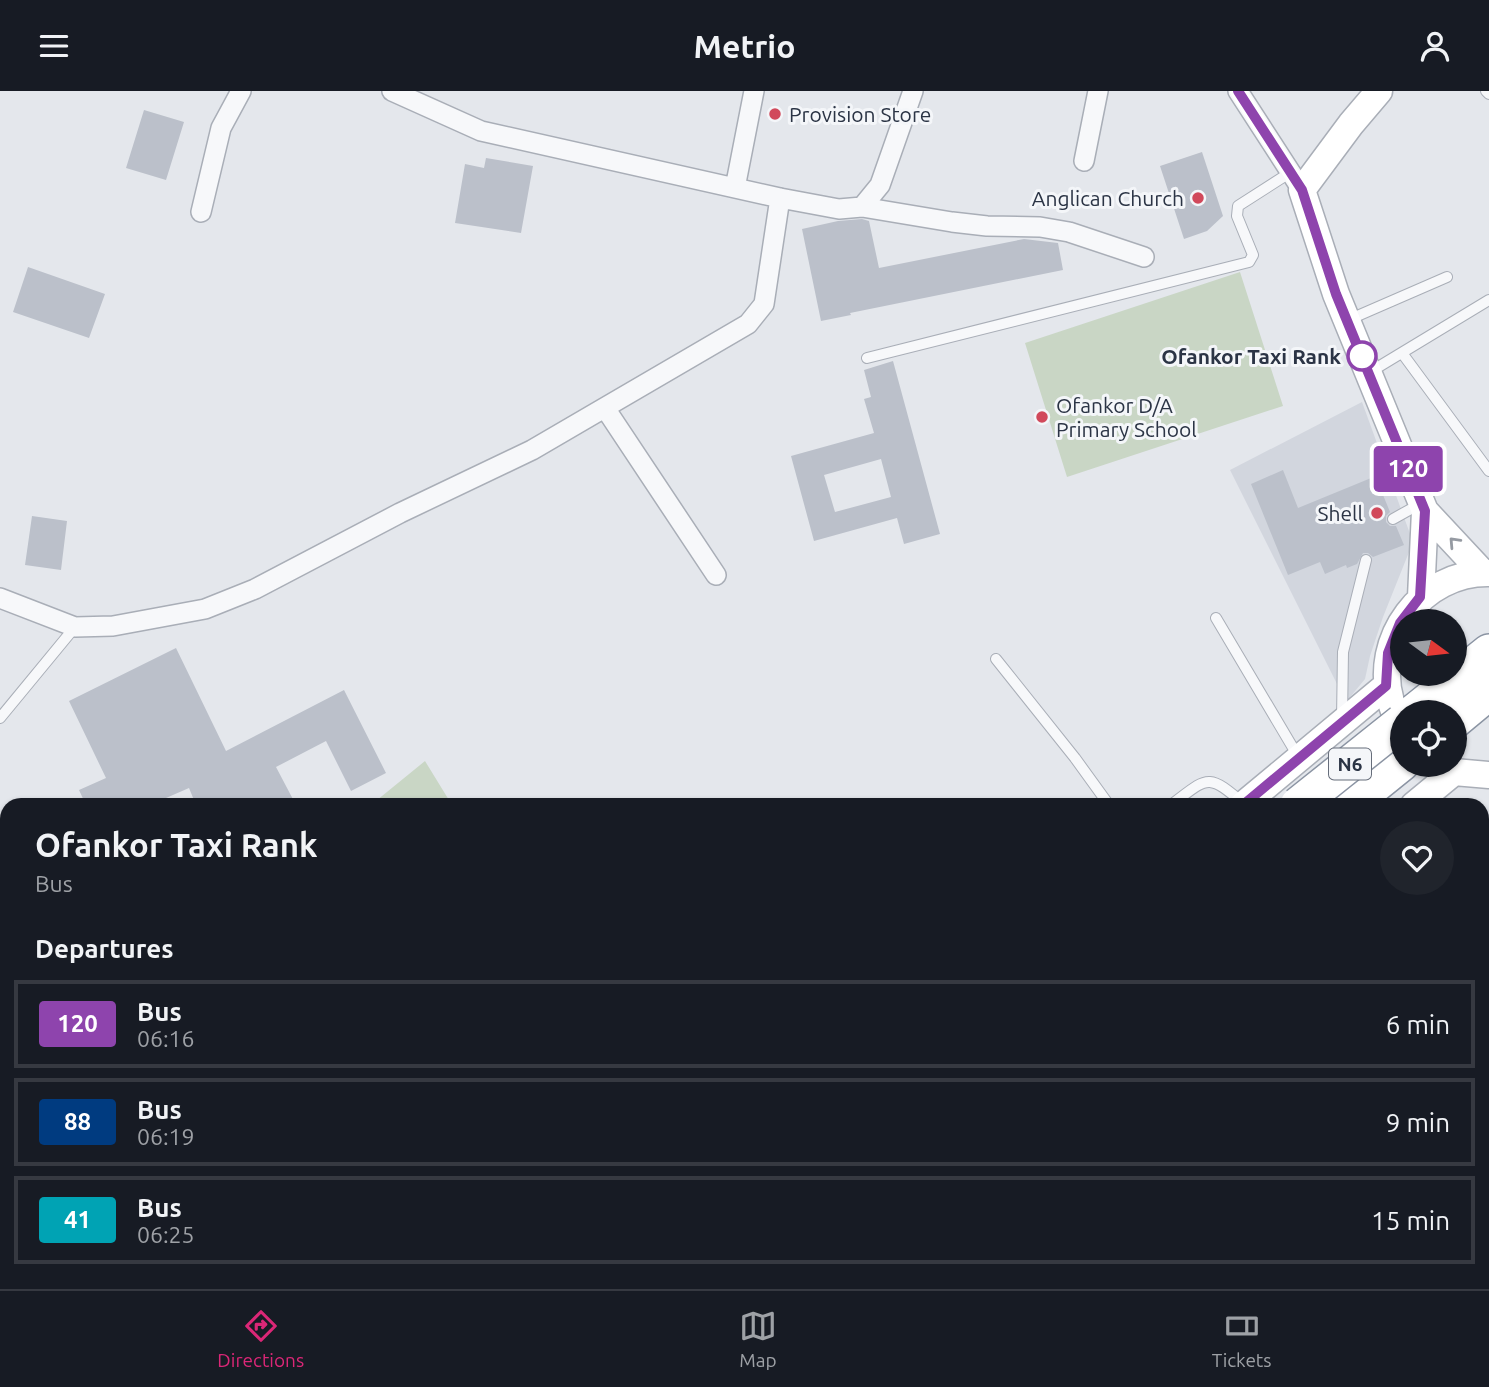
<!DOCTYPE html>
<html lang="en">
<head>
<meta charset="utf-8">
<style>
	:root { --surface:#171b24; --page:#20242c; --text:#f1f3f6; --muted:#9ea1a6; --line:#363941; --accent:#db2777 }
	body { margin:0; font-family:Ubuntu,sans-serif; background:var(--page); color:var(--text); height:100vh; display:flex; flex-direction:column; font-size:26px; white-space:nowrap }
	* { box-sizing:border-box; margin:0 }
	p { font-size:23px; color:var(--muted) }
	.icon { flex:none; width:38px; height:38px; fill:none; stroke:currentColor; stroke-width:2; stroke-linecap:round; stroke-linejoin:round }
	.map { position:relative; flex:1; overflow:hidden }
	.side { position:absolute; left:0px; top:707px; width:1489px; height:492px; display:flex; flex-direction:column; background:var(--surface); border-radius:21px 21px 0 0; box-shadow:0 2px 5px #0004 }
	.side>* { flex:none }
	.badge { padding:0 14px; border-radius:5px; font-size:24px; line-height:46px }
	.needle { width:46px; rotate:105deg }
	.tools { position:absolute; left:1390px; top:518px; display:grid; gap:14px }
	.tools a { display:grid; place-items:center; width:77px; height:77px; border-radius:50%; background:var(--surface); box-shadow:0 2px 5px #0004; font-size:35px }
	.map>.badge { position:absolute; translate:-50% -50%; box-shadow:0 0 0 4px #fff }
	h2 { padding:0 35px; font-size:26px; line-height:63px }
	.round { display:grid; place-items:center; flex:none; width:74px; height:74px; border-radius:37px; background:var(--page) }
	.head { display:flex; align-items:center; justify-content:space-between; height:119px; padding:0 35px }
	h1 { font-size:33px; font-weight:600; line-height:52px }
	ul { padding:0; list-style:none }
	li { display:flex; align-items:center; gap:21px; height:88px; margin:0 14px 10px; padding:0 21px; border:4px solid var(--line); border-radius:0px }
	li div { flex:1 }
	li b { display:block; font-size:26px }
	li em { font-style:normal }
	li .badge { min-width:77px; font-weight:700; text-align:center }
	header { display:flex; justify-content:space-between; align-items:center; height:91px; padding:0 35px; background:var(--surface); font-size:32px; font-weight:600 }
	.tabs { display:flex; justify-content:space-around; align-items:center; height:98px; border-top:2px solid var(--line); background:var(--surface); font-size:19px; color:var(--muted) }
	.tabs a { display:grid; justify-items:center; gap:4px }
	.tabs .current { color:var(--accent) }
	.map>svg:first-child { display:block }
	.built { fill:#d2d6de }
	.green { fill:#c9d6c5 }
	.building { fill:#bbc0ca; fill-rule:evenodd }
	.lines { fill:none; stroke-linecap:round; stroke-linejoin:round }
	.lane-casing { stroke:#a9aeb7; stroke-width:12 }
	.street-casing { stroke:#a9aeb7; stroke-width:22 }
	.secondary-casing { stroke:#a9aeb7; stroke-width:29 }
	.highway-casing { stroke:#8b94a3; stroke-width:38 }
	.lane { stroke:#f7f8fa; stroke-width:10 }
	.street { stroke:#f7f8fa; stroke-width:19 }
	.secondary { stroke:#fff; stroke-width:26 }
	.highway { stroke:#fff; stroke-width:35 }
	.highway-bridge-casing { stroke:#8b94a3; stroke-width:38; stroke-linecap:butt }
	.highway-bridge { stroke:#fff; stroke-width:35 }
	.oneway { stroke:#959aa2 }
	.line-casing { stroke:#fff; stroke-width:16 }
	.line { stroke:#8e44ad; stroke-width:10 }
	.poi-dot { fill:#d1495b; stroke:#f4f6f9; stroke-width:2.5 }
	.stop-dot { fill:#fff; stroke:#8e44ad; stroke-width:3.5 }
	.labels { text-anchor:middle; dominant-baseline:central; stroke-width:6; stroke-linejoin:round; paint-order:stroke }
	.shield { fill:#f4f6f9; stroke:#676e7b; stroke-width:2 }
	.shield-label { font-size:19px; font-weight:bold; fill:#2b3445 }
	.poi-label { font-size:21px; fill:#2b3445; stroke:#f4f6f9; text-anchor:start }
	.stop-label { font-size:21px; font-weight:bold; fill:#2b3445; stroke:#f4f6f9; text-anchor:end }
</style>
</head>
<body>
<header><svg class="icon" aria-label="menu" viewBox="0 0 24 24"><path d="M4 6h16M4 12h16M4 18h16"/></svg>Metrio<svg class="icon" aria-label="person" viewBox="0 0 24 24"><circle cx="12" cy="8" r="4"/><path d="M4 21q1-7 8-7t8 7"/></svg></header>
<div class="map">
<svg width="1489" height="1198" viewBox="0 0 1489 1198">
	<rect width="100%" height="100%" fill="#e4e7ec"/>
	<path class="built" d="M1362,311L1413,451L1383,526L1370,565L1365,588L1346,611L1230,379Z
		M1489,834V1198H1459L1457,1192H1482V839Z"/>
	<path class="green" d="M1240,181L1283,315L1067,386L1025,252Z
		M425,670L452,714H371Z
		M0,732L7,738V1091L0,1095Z"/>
	<path class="building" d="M144,19L184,31L166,89L126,77Z
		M1202,61L1223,125L1207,140L1184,148L1160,75Z
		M486,67L533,75L521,142L455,132L465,73L484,77Z
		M862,128L869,130L879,177L1024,148L1058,152L1063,179L850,222L851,224L821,230L802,138L838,130Z
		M28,176L105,203L89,247L13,221Z
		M893,270L940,443L904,453L897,427L814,450L791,365L874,342L864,308L871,306L864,279ZM881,368L891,406L835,421L824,384Z
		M1283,379L1298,417L1376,385L1372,389V395L1376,399H1381L1390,421L1386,425V431L1390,435H1396L1404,454L1373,466L1368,462H1363L1357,473L1347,477L1346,474L1325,483L1320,471L1288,484L1251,393Z
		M32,425L67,430L61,479L25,474Z
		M176,557L226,660L344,599L386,682L351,700L326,650L276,676L296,714H196L189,697L150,714H86L79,699L106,687L69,610Z"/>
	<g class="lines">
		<defs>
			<path id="lane" d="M1486,0L1489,3
				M1348,229L1447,186
				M1402,262L1489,380
				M867,267L1249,171L1253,164L1237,125L1238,115L1291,81
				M1370,281L1489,209
				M1379,392L1407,377
				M1393,428L1420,413
				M1216,527L1299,667
				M996,568L1075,667L1109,714
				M0,627L75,536
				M1342,627L1343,561L1366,469
				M980,714H1003
				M1171,714C1208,686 1207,681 1244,713
				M1482,757L1489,756
				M1482,1084L1489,1100
				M409,1192L412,1198
				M624,1192L628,1198"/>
			<path id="street" d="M392,0L481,40L780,107L839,118L862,116L880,94L913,0
				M1238,0L1302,99
				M1084,70L1098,0
				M735,97L754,0
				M862,116L952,131L987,135L1040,136L1069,141L1144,166
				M201,121L221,37L241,0
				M605,317L716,484
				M0,507L75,536L113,535L205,518L255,498L400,422L532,359L748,233L764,213L780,107
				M0,1131L7,1127
				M1209,1192L1212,1198"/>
			<path id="secondary" d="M1379,0L1351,33L1302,99L1336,203L1425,420L1483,482
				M1421,506L1425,420
				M1402,636C1396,629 1394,620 1391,611C1372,548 1422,481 1489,482
				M1443,674L1454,681L1489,684
				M1243,714L1386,595
				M1414,714L1454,681
				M660,1198L668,1192
				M815,1198L823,1192"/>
			<path id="highway" d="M1414,621L1489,561
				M1454,630L1489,601
				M1350,714L1402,672
				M693,1198L700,1192
				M754,1198L761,1192"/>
		</defs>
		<use href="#lane" class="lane-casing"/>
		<use href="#street" class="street-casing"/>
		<use href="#secondary" class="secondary-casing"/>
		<use href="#highway" class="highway-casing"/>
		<use href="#lane" class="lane"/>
		<use href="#street" class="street"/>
		<use href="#secondary" class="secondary"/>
		<use href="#highway" class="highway"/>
		<defs>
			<path id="highway-bridge" d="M1298,714L1402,631"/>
		</defs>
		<use href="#highway-bridge" class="highway-bridge-casing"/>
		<use href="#highway-bridge" class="highway-bridge"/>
	</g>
	<defs><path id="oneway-chevron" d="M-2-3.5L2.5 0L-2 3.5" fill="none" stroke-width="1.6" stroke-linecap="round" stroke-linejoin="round" transform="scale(1.75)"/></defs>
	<use class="oneway" href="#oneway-chevron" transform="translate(1454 451) rotate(-133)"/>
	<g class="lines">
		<defs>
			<path id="line" d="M1238,0L1302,99L1336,203L1425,420L1420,506L1400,532L1388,562L1386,595L1243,714"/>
		</defs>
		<use href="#line" class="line-casing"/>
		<use href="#line" class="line"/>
	</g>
	<g class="poi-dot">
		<circle cx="775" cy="23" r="7"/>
		<circle cx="1198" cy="107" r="7"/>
		<circle cx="1042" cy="326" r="7"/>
		<circle cx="1377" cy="422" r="7"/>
	</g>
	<circle class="stop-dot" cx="1362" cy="265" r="14"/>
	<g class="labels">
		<rect class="shield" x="1329" y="657.5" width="42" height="31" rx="5"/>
		<g class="shield-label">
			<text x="1350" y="673">N6</text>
		</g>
		<g class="poi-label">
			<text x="789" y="23">Provision Store</text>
			<text x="1184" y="107" text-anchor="end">Anglican Church</text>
			<text x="1056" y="314">Ofankor D/A<tspan x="1056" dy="24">Primary School</tspan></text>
			<text x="1363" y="422" text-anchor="end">Shell</text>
		</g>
		<g class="stop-label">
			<text x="1341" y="265">Ofankor Taxi Rank</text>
		</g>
	</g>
</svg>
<div class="tools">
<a><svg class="needle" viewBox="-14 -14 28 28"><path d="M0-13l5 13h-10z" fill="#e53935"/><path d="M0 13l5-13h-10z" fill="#9ea1a6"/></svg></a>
<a><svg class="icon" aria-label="locate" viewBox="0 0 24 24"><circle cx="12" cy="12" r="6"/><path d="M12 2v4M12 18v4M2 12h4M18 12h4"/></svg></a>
</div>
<b class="badge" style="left:1408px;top:378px;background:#8e44ad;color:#fff">120</b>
<section class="side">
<div class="head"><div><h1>Ofankor Taxi Rank</h1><p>Bus</p></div><a class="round"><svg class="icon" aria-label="heart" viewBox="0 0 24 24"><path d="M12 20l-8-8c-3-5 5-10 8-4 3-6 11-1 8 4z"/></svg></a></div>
<h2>Departures</h2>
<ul>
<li><span class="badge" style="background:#8e44ad;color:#fff">120</span><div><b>Bus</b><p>06:16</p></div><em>6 min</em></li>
<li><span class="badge" style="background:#003b80;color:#fff">88</span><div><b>Bus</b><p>06:19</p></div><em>9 min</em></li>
<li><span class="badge" style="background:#00a3b4;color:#fff">41</span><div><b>Bus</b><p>06:25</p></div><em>15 min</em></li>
</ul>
</section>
</div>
<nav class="tabs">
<a class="current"><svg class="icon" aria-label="directions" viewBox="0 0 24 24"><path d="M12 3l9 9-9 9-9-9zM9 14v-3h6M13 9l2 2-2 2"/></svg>Directions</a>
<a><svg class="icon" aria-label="map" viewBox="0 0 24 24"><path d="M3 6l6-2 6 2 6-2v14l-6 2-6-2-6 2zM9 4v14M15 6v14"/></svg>Map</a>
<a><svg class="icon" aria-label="tickets" viewBox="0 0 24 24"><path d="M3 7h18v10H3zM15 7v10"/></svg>Tickets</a>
</nav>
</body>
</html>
